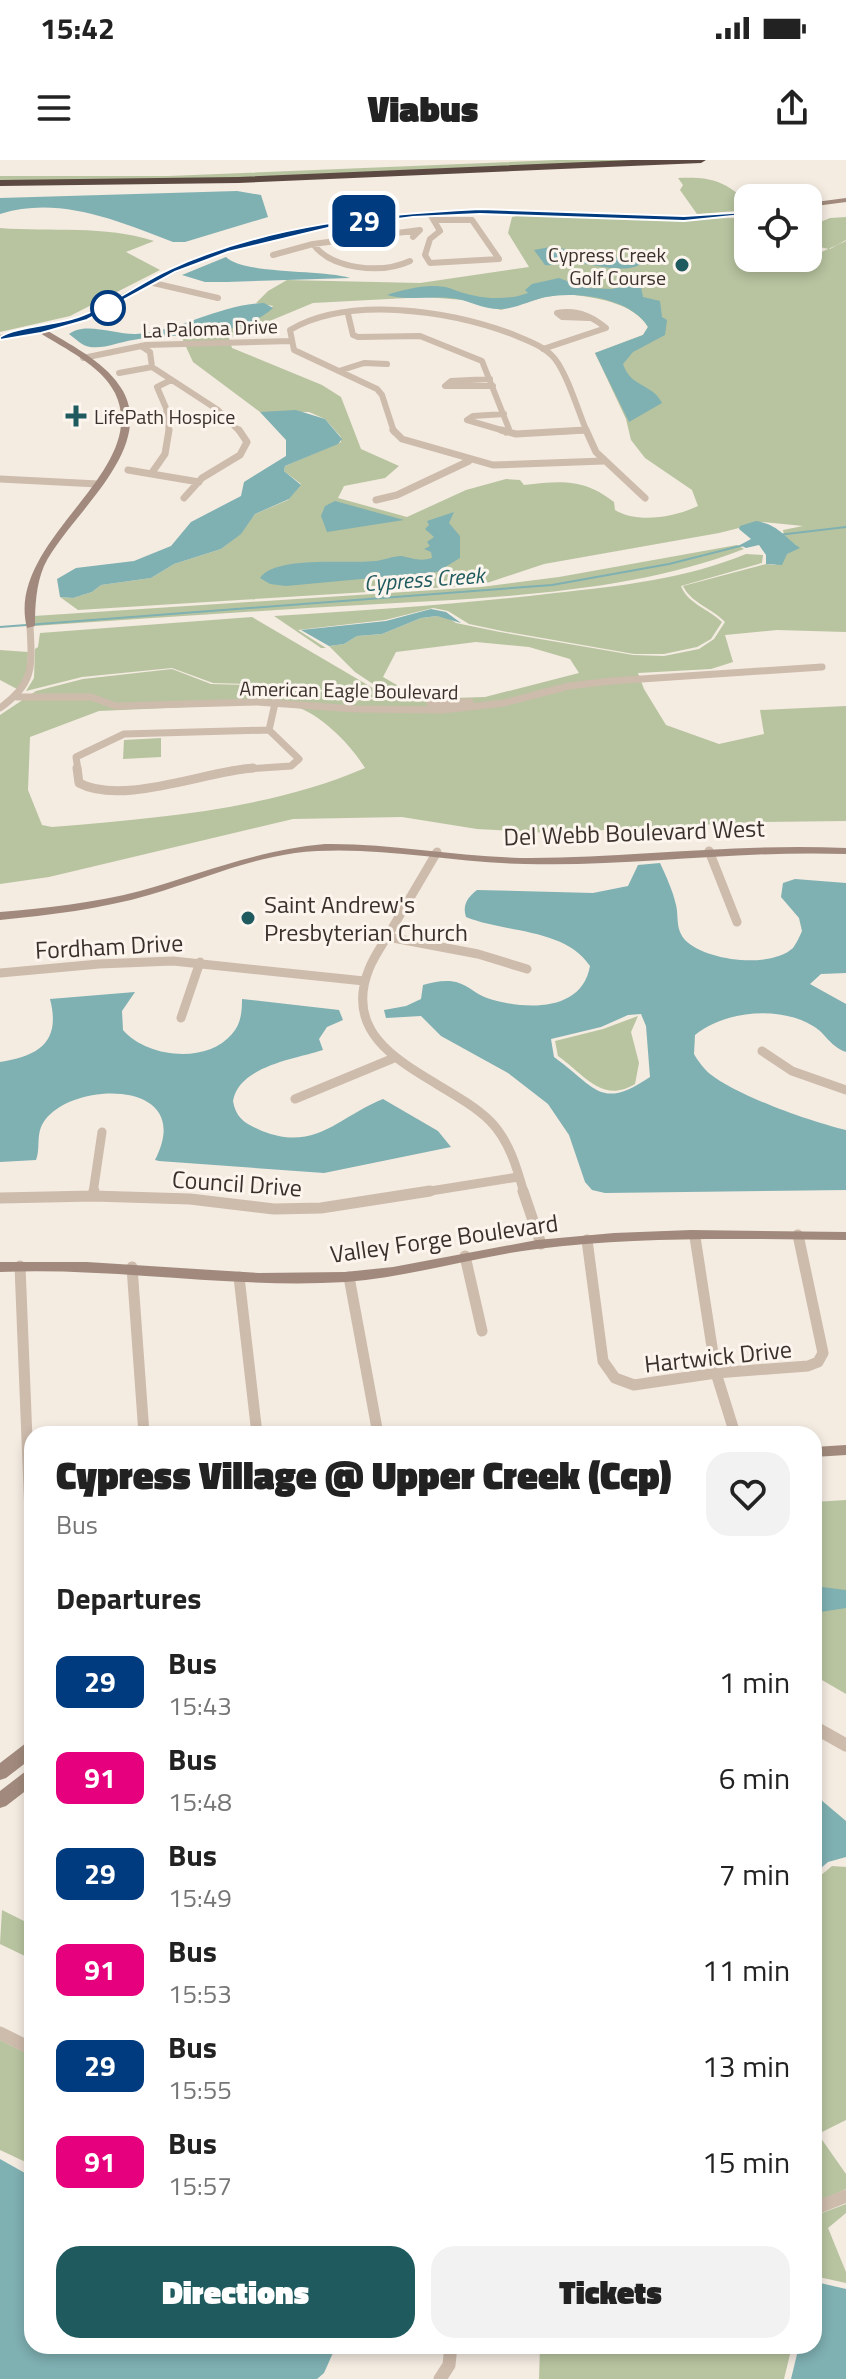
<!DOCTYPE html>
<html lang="en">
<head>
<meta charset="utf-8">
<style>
	:root { --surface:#fff; --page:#f2f2f2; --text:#222; --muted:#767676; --accent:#1f5a5e }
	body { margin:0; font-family:"Titillium Web",sans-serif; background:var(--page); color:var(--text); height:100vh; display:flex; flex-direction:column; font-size:30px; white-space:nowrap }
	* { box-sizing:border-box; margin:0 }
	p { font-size:26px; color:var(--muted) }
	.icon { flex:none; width:44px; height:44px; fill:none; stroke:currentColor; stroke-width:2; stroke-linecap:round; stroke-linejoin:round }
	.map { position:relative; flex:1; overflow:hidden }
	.details { position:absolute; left:24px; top:1266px; width:798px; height:928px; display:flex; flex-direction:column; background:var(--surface); border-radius:24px; box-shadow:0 4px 12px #0003 }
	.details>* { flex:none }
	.badge { padding:0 16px; border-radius:12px; font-size:28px; line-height:52px }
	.controls { position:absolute; left:734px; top:24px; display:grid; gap:16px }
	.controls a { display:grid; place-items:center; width:88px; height:88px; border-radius:16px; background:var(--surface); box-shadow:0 4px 12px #0003; font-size:40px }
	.map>.badge { position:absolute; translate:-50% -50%; box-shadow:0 0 0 4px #fff }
	h2 { padding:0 32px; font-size:30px; line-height:72px }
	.round { display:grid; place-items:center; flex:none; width:84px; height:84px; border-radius:24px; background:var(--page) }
	.summary { display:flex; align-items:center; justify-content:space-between; height:136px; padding:0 32px }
	h1 { font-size:38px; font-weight:800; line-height:60px }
	.action { display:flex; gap:16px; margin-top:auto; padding:16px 32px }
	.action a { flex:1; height:92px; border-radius:24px; background:var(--accent); color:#fff; font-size:32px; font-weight:800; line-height:92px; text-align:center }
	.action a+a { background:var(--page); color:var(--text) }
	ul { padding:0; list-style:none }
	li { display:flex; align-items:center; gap:24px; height:96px; padding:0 32px }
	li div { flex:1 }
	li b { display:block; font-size:30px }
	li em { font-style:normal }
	li .badge { min-width:88px; font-weight:700; text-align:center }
	.status { display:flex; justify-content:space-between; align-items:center; height:56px; padding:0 40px; background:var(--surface); direction:ltr }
	.status svg { height:22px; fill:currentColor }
	header { display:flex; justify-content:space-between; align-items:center; height:104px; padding:0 32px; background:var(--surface); font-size:36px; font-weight:800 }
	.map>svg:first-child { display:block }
	.green { fill:#b8c4a0; fill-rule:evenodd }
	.water { fill:#7fb0b2; fill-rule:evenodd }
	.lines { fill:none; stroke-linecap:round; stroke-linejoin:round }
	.stream { stroke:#7fb0b2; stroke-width:2 }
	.street-far4 { stroke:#cdbbac; stroke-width:6 }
	.street-far3 { stroke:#cdbbac; stroke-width:7 }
	.street-far2 { stroke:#cdbbac; stroke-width:9 }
	.street-far1 { stroke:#cdbbac; stroke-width:11 }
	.street { stroke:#cdbbac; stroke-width:13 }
	.secondary { fill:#a18a7d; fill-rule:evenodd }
	.highway { fill:#5c4a42; fill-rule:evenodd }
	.line { fill:#003b80; stroke:#fff; stroke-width:2 }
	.poi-dot { fill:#1f5a5e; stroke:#fbf5ee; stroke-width:3 }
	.stop-dot { fill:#fff; stroke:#003b80; stroke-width:4 }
	.labels { text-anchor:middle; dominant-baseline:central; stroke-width:6; stroke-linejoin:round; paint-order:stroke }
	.far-poi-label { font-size:20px; fill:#3b302b; stroke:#fbf5ee; text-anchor:end }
	.far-street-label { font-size:20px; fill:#3b302b; stroke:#fbf5ee }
	.far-water-label { font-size:22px; font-style:italic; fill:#1f5a5e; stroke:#fbf5ee }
	.street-label { font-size:24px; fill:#3b302b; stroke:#fbf5ee }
	.poi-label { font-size:24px; fill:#3b302b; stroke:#fbf5ee; text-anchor:start }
</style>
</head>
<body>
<div class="status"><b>15:42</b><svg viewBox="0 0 49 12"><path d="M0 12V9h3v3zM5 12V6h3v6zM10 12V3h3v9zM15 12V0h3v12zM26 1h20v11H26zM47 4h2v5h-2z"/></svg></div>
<header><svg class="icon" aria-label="menu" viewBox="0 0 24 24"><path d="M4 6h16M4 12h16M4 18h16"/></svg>Viabus<svg class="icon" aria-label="share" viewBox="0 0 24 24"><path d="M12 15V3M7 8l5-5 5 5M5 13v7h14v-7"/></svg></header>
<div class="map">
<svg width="846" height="2219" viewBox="0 0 846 2219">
	<rect width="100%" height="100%" fill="#f4ebe1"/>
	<path class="green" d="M557,0H655L218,19L0,21V16H168Z
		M678,18C712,17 722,20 748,42V46L736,51L697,54L680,30L683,25Z
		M524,54L643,59L742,58L748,64V98H758L759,101L760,98H808L846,81V472L777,470L725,475L733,502L711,509L638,513L644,529L666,565L719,584L764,574L760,550L846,546V661L756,662L549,673L477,669L402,657L293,659L49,717L0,724V555L36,531L83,519L172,509L211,524L285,526L377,540L388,534L355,512L329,486L344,484L357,476L382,474L421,458L437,456L447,457L456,463L500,472L633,495L664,496L699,489L714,479L725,462C712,448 692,444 683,426L766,404L775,405L796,385L785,380L783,370L803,366L763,362L719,373L544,404L481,425L78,450L60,437L73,438L92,432L101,425L151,418L174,404L221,389L240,374L255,354L288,340L301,324L284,311L285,306L341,282V277L325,259L309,252H260L193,202L181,176C206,173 258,166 273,146L256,143L268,131L287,120L420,123L529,107L508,73L512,57ZM566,134C593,137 633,142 648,167L643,175L595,193L626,259L631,280L645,298L692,330L698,346C675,357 638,364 615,350L614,342C583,318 561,321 524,325L520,320L506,319L466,330L407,357L338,338L344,326L385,318L399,306L361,289L341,237L322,225L232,188L229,178L313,143L426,137L463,140L501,150L545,137ZM476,482L529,487L570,499L579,513L485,537L421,539L383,517L396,492ZM255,544C267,545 283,543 294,546C321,554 351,585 365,608C268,650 156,658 52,667L42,665L28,630L30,577L99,551Z
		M846,57V80L830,89L808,85V67L830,58Z
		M0,68C51,72 105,65 154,81L126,92L160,110L70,156L0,172Z
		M737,385L744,389C630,434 483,438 361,445C252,451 143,459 34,466V456L481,427L559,417Z
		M746,394L763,395L762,403L681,426C688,444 709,449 722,462L711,479L697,487L664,494H634L502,471L469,464L448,451L433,448L385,460L298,470L326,488H321L274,456C368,450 462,444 555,433C620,426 685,419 746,394Z
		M252,457L383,534L376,538L286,525L213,523L172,508L82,517L26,531L34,518L35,489L38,487L40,473Z
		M0,490L28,492L27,518L17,529L0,520Z
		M161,578V597L123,599L124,580Z
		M638,856L631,872L639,903L635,924C602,944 585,915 558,896L555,881L603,869Z
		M846,1340V1534L822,1520L814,1533V1342Z
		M832,1706L846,1707V1960L818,1974L846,2014V2029L814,2043V1721Z
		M2,1750L32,1765V1790L27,1797L0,1784Z
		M0,1880L32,1896V2005L0,1990Z
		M846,2044V2053L828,2068L846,2112V2123L814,2116V2056Z
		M540,2186H792L784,2219H539Z"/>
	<path class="water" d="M237,31L261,35L268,57L185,82H173C119,61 58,35 0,54V38Z
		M550,87L589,92L593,95L646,100C629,118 593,102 571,103C562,103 555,106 545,105L534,90Z
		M226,97C245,115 320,109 350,118L227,122H205L182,115Z
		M559,118L586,128L612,129L640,122L643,137L660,141L662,157L667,160L665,175L633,192L623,204C631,228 652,223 662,243L629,262L595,193L643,175L648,167C631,138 577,131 546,137C531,140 513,150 498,149C486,149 473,143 462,140C437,134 411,142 387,135C405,129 434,122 452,129C474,138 504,142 528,133L525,130L532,124Z
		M264,143L273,148C237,180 178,172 133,180C119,182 105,189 90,187C82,186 76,179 69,174C85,161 117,175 136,174C181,171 220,144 264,143Z
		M296,250L325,259L342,279L338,284L285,306L284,311L301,325L289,339L255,354L241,374L221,389L174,404L151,418L101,425L92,432L73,438L60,437L57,419L76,408L134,401L171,386L191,362L241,336L244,322L286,296V280L260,252Z
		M335,341L404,360L327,372L321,356L325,346Z
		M454,352L449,363L460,376V398L437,412L286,426L270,424L260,418C274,395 351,404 376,401C384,400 393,396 401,396C413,398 419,402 432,398L431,392L424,389L430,386L427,382L434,377L425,369L429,365L427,361Z
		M756,361C779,365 784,377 800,388L787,394L782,405L766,404V395L759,385L746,388L740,385L751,379L739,369L740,366Z
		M431,449L446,452L461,463L437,456L421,458L382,474L357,476L344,484L329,486L301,470L386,461Z
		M660,703C666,716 673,731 676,745C679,757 675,768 685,780C706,801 770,809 793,788C796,784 800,776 802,771L799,758L781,737L783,723L795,719L846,723V813L821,814L810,824L846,844V892C828,885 827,874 813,866C779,845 724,851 695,875L694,894C698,901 704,909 710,914C738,936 811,962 846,970V1030L605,1033L592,1030L585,1022L569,975L548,944L508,913L441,876L421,856L386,858L384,850L406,846L421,839L423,825C434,822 448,819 459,823C469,826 477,835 487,838C523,850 582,853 590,806C565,768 505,773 466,757C462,745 468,737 477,730L593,733L628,726L638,705ZM641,854L646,866L650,917C600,951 596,927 554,897L551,879L601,867L628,855Z
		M135,832L122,851L123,870C146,897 206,905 232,874C241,864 242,852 242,839L339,850L343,860L327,867L319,879L323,890C295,899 239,906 233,941C236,959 246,964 262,971C316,992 338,957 383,939L438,971L451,987L324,1013L159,1001L155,1000C197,919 74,920 45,960C35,973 41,988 36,1000L0,1002V902C40,896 61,881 50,839Z
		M814,1426L846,1430V1448L814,1453Z
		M814,1634L846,1661V1697L828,1702L814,1714Z
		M0,1999L32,2017V2186H336L324,2213L317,2219H0Z
		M816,2122L846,2129V2219H791L799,2186H814Z"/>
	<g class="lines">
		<path class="stream" d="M778,375L846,367
			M0,467L552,425L669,404L744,385"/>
		<path class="street-far4" d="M430,54L440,71L430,79L425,95L430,103L499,99L472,60H434
			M345,60L361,70
			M273,95L313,84
			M410,101C382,114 332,110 313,84L420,70L413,77
			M149,122L218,138
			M348,154L353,175L358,177L420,176L482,201L509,269L506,272
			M141,186L150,192L152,207L218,250L240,272
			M543,189L606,168C592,156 576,149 557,153L562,157L590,158
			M83,198L146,185L291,181
			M339,211L364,203L387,204
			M119,213L152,207
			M490,219L451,221L445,226H493
			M504,254L473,256L467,260L508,272
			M169,272L166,248L157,227L171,220
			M394,272L382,235L377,229L294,190L290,170C350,135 450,151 512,174C526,180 545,186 555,199C568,216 578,251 587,272
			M554,272L586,270"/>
		<path class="street-far3" d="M393,270L402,279L493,305L604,301
			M501,270L516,274L586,270
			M586,270L596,292L645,338
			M506,272L508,270
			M128,310L199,322
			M151,314L165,294L169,270
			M0,319L98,324
			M184,338L202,318L240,295L247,282L239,270
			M376,340L397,335L469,301
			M17,537H91L116,546L257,542L356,549L443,550L504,543L569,526L612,521L822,507
			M430,543L470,542
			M0,548C35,523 32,506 30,466
			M269,570L276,539
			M78,610L76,597L124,574L269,570
			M233,610L291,606L299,599L269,570"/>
		<path class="street-far2" d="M77,608L79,623C122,646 206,611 253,608
			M709,691L737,762
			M437,692C421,719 406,745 390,772C383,784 374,796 369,809C335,894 444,916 490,961C509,980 517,1008 524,1033
			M388,777L478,794L527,809
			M0,813L99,804L173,801L364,821
			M181,858L200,802
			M762,891L792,911L846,930
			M295,939L394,898
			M93,1033L102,972
			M418,1033L518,1017"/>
		<path class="street-far1" d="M523,1031L541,1084
			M93,1036L94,1031
			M0,1038L93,1036L190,1039L274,1049L321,1048L430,1031
			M695,1077L716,1213L735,1274
			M587,1080L603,1201L615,1218L634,1225L716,1213L808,1206L818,1202L823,1193L798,1075
			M465,1096L482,1171
			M20,1106L32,1403
			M132,1107L144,1274
			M239,1117L257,1274
			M349,1117L378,1274"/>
		<path class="street" d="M814,1567L846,1585
			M0,1873L32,1889
			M814,2049L846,2036
			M440,2219L449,2205L451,2186"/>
		<path class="secondary" d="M846,38V42L808,47V43Z
			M480,50L684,56L748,52V56L684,60L480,54L413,57L328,68L227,92L175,113L87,160L48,171C74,187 107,203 123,231C156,292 67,357 44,406C36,425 35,446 35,466L27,468C4,380 153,312 115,233C101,205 65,189 40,173L0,179V175L34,169L33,167L37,165L42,167L81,156L169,109L222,88L328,64L413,53Z
			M325,684C394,683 462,698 531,698C636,697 741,683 846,688V694C739,690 632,707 525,704C448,703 372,684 295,693C245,700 198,721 149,735C101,749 50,755 0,760V752C47,748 94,743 140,731C203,713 258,690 325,684Z
			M691,1070L846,1072V1080C743,1079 639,1076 537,1089C473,1097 410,1117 346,1122C230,1129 115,1107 0,1112V1102H87L259,1113L345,1112L393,1107L537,1080L614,1073Z
			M846,1285V1295L814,1297V1287Z
			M32,1581V1598L6,1618L0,1620V1603L26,1583Z
			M32,1609V1626L6,1646L0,1648V1631L26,1611Z"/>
		<path class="highway" d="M632,0H706L701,3L238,23L0,26V20L238,17Z"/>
	</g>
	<path class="line" d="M480,49L684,56L748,52L752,54L684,61L480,54L413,57L328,68L228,92L175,112L87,160L41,173L0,180V177C14,167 55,165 78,157C110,146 139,123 170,109C266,65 376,54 480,49Z"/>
	<g class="poi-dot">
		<circle cx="682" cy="105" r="8"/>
		<path d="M72 244h8v8h8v8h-8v8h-8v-8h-8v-8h8z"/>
		<circle cx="248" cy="758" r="8"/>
	</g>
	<circle class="stop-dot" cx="108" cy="148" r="16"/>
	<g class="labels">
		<g class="far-poi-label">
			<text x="666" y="94">Cypress Creek<tspan x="666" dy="23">Golf Course</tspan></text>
			<text x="94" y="256" text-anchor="start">LifePath Hospice</text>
		</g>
		<g class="far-street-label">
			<text transform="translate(210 168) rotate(-2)">La Paloma Drive</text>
			<text transform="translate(349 530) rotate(1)">American Eagle Boulevard</text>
		</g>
		<g class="far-water-label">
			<text transform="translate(424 419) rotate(-4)">Cypress Creek</text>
		</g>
		<g class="street-label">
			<text transform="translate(634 672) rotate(-2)">Del Webb Boulevard West</text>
			<text transform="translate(109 786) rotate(-3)">Fordham Drive</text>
			<text transform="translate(237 1023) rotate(4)">Council Drive</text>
			<text transform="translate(444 1078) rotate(-8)">Valley Forge Boulevard</text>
			<text transform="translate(718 1196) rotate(-6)">Hartwick Drive</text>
		</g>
		<g class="poi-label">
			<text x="264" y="744">Saint Andrew's<tspan x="264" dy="28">Presbyterian Church</tspan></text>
		</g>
	</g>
</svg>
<div class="controls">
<a><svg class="icon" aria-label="locate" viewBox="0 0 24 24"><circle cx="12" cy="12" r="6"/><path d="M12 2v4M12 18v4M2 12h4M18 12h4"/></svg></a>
</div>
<b class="badge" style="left:364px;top:61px;background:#003b80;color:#fff">29</b>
<section class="details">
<div class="summary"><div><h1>Cypress Village @ Upper Creek (Ccp)</h1><p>Bus</p></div><a class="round"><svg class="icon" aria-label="heart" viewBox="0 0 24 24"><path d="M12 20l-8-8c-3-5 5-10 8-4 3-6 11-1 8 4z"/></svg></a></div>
<h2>Departures</h2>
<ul>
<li><span class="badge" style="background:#003b80;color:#fff">29</span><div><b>Bus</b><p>15:43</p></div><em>1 min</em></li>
<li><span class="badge" style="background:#e6007e;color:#fff">91</span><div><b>Bus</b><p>15:48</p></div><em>6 min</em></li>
<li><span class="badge" style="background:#003b80;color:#fff">29</span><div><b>Bus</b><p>15:49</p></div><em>7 min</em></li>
<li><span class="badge" style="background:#e6007e;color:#fff">91</span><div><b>Bus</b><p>15:53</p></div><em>11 min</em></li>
<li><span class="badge" style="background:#003b80;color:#fff">29</span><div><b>Bus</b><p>15:55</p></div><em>13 min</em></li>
<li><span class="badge" style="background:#e6007e;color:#fff">91</span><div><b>Bus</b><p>15:57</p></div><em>15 min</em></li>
</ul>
<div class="action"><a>Directions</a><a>Tickets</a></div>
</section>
</div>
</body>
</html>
